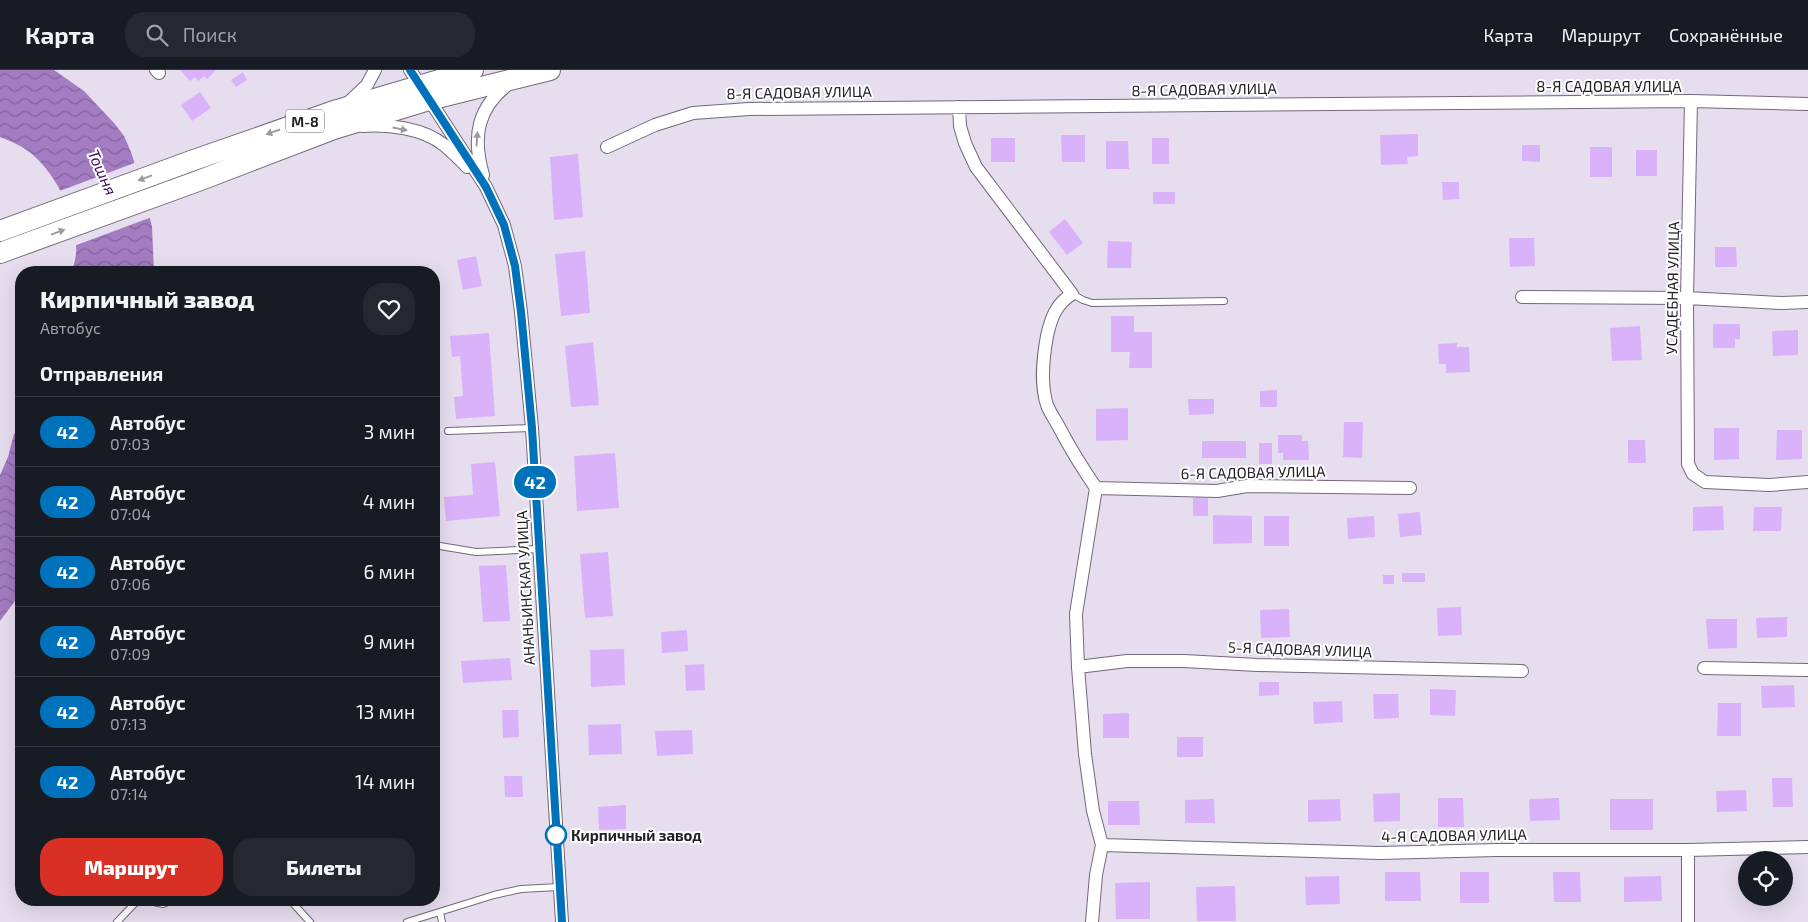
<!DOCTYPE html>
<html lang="ru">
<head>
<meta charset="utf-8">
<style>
	:root { --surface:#171b24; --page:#242831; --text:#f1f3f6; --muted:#9ea1a6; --line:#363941; --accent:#d93025 }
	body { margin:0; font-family:"Exo 2",sans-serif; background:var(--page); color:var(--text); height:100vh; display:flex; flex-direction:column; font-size:19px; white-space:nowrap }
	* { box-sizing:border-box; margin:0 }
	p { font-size:16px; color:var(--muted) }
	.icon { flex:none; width:28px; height:28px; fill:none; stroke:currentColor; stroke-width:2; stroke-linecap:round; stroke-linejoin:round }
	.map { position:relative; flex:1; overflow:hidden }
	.panel { position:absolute; left:15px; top:196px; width:425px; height:640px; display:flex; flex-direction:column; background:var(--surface); border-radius:20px; box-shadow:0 5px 20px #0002 }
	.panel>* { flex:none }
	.badge { padding:0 10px; border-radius:16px; font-size:18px; line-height:32px }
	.fabs { position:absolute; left:1738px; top:781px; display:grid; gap:10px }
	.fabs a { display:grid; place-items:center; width:55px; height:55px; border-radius:50%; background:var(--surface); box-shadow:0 5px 20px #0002; font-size:25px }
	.map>.badge { position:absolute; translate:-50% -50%; box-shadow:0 0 0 2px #fff }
	h2 { padding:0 25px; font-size:19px; line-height:45px }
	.round { display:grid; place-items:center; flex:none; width:52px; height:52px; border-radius:20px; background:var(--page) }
	.headline { display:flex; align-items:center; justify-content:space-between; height:85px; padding:0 25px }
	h1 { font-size:24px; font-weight:800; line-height:38px }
	.cta { display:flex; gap:10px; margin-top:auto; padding:10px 25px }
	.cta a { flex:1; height:58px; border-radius:20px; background:var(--accent); color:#fff; font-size:20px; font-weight:800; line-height:58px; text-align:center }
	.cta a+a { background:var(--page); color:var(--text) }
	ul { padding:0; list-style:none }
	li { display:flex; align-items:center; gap:15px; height:70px; padding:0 25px; border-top:1px solid var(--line) }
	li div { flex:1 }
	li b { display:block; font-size:19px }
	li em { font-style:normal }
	li .badge { min-width:55px; font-weight:700; text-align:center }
	header { display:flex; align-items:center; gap:30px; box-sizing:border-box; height:70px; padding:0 25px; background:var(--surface); border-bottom:1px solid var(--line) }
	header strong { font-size:24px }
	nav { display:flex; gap:28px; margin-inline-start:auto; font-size:18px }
	.search { width:350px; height:45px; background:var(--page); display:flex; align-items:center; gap:12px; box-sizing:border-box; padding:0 18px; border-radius:20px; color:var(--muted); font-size:19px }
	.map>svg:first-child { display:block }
	.water { fill:url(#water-waves) }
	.pier { fill:#e6ddef }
	.building { fill:#dab2fa }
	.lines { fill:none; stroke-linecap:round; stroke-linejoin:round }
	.service-casing { stroke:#726979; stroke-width:8 }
	.minor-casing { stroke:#726979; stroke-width:14 }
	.trunk-casing { stroke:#726979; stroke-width:22 }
	.service { stroke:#fff; stroke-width:6 }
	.minor { stroke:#fff; stroke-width:12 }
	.trunk { stroke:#fff; stroke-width:20 }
	.oneway { fill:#9c9b9e }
	.line-casing { stroke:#fff; stroke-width:11 }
	.line { stroke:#0072bc; stroke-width:8 }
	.stop-dot { fill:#fff; stroke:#0072bc; stroke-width:2.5 }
	.labels { text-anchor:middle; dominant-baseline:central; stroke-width:4; stroke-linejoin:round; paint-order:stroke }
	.shield { fill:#fff; stroke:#666368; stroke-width:1 }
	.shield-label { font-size:14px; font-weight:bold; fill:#242027 }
	.street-label { font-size:15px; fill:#242027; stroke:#fff }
	.stop-label { font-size:15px; font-weight:bold; fill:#242027; stroke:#fff; text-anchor:start }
	.water-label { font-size:16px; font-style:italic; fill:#440d62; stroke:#fff }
</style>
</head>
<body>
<header>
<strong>Карта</strong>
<div class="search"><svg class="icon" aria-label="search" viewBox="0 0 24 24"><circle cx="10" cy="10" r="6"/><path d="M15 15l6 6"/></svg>Поиск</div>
<nav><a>Карта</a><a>Маршрут</a><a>Сохранённые</a></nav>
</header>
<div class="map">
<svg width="1808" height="852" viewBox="0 0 1808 852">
	<defs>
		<pattern id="water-waves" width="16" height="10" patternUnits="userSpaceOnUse" patternTransform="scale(1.25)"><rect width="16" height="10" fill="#a37cc1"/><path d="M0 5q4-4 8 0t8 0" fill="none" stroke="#85659d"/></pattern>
	</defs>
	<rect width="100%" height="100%" fill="#e6ddef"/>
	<path class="water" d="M0,0H54L84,21L114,53L124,66L131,82L143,119L152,157L154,202H72C74,194 77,185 76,176C76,143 54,100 28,81C20,75 10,71 0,67Z
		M21,359V523L0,551V405L8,387L14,364Z"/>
	<path class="pier" d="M137,92L146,118L152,147L74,176L68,145L57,122Z"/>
	<path class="building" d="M180,0H214L215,1L207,9L204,6L198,11L195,7L190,11Z
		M243,2L247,10L236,17L231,10Z
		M200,22L211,38L192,51L181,35Z
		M1418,64V86L1407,87L1408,94L1381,95L1380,65Z
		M1061,65H1085V92H1062Z
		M991,68H1015V92H991Z
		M1152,68H1169V94H1152Z
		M1106,71H1128L1129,99H1106Z
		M1522,75H1540V92L1522,91Z
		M1590,77H1612V107H1590Z
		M1636,80H1657V106H1636Z
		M578,84L583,147L554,150L550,87Z
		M1442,112H1459V129L1443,130Z
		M1153,122H1175V134H1153Z
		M1065,149L1083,173L1067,185L1049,162Z
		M1509,168H1534L1535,196L1510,197Z
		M1108,171L1132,172L1131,198H1107Z
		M1715,177H1736L1737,197H1715Z
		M585,181L590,243L561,246L555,184Z
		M476,186L482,216L463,220L457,190Z
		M1111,246H1134V262H1152V298H1129L1130,282H1111Z
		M1713,254H1740V269H1735V278H1713Z
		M1640,256L1642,290L1612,291L1610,258Z
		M1798,260V285L1773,286L1772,261Z
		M489,263L495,346L456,349L454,327L463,326L460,286L452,287L450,266Z
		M593,272L599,335L571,337L565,276Z
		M1457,273V277H1469L1470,302L1446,303V294H1439L1438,274Z
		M1277,320V337H1260V321Z
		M1188,329H1214V344L1189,345Z
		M1128,338V370L1096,371V339Z
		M1344,352H1363L1362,388L1343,387Z
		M1714,358H1739V389L1714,390Z
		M1777,360H1802V389L1776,390Z
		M1278,365H1302V371H1308L1309,390H1283V383H1278Z
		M1628,370H1645L1646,393H1628Z
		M1202,371H1246V388H1202Z
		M1259,373H1272V394H1259Z
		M615,383L619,438L577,441L574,386Z
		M495,392L500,446L446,451L444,427L473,425L471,394Z
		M1193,428H1208V446H1193Z
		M1723,436L1724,460L1693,461V437Z
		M1754,437H1782L1781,461H1753Z
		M1420,442L1422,465L1400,467L1398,444Z
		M1213,445L1252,446V473L1213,474Z
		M1264,446H1289V476H1264Z
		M1374,446L1375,467L1348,469L1347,448Z
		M608,482L613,546L585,548L580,484Z
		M506,495L510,551L483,552L479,496Z
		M1402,503H1425V512H1402Z
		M1383,505H1394V514H1383Z
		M1461,537L1462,565L1438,566L1437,538Z
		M1289,539L1290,567L1261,568L1260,540Z
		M1787,547V567L1757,568L1756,548Z
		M1706,549H1737V578L1708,579Z
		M687,560L688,581L662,583L661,562Z
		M624,579L625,615L591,617L590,580Z
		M510,588L512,610L463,613L461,591Z
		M704,594L705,620L686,621L685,595Z
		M1259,612H1279V625L1259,626Z
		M1794,615L1795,637L1762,638L1761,616Z
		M1430,619L1456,620L1455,646L1430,645Z
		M1373,624H1398L1399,648L1374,649Z
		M1342,631L1343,652L1314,654L1313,632Z
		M1718,633H1741V666H1717Z
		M502,640H518L519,667L503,668Z
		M1129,643V668H1103V644Z
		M621,654L622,684L589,685L588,655Z
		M692,660L693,684L657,686L655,661Z
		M1177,667H1203V687H1177Z
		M504,706H522L523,727H505Z
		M1772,708H1792L1793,737H1773Z
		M1746,720L1747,741L1717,742L1716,721Z
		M1400,723V751L1374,752L1373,724Z
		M1438,728H1463L1464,757H1438Z
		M1559,728L1560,750L1530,751L1529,729Z
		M1214,729L1215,753H1185V730Z
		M1340,729L1341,751L1308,752V730Z
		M1610,729H1653V760H1610Z
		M1108,731H1139L1140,755H1108Z
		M626,735V759L599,760L598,737Z
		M1385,802H1420L1421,831H1385Z
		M1460,802H1489V833H1460Z
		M1553,802H1580L1581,832H1554Z
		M1339,806L1340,834L1306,835L1305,807Z
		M1661,806L1662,831L1624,832V807Z
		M1150,812V849H1116L1115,813Z
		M1235,816L1236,851H1197L1196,817Z"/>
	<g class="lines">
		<defs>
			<path id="service" d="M1072,224L1083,230L1092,233L1224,231
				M448,361L532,358
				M434,475L476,482L539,479
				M145,830L163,834L173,830
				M290,830L310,852
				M440,842L442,852
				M117,852L138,830
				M407,852L494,825L521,819L559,817"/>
			<path id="minor" d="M156,0L159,3
				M410,0L486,117L504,155L515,196L521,242L532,358L562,852
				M1691,31L1687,228L1688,394L1693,404L1705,412L1769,415L1808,412
				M349,32L367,15L375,0
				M959,37L960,56L965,73L976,97L1072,224C1056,234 1051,248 1047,266C1043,288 1040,313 1047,335C1050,343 1056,351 1060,359C1071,380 1083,399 1096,418L1076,544L1078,597L1085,684L1093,741L1102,775L1096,805L1092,852
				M362,56C388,54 423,58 444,75C452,82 460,89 467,97
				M607,77L655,55L693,43L749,39L1691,31L1808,34
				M483,105C472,66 477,37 511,12
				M1522,227L1687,228L1782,233L1808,232
				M1096,418L1217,421L1247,416L1410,418
				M1078,597L1127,591H1184L1257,595L1522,601
				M1704,598L1808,600
				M1102,775L1380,783L1497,780H1688L1808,777
				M1688,780V852"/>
			<path id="trunk" d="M0,161L191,91L337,40L473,0
				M0,183L198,111L334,59L429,30L550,0"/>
		</defs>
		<use href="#service" class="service-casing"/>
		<use href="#minor" class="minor-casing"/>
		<use href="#trunk" class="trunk-casing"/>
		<use href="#service" class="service"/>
		<use href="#minor" class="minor"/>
		<use href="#trunk" class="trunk"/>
	</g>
	<defs><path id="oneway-solid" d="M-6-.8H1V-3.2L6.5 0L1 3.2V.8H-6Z" transform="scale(1.25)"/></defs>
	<g class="oneway">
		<use href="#oneway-solid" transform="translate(400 59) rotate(11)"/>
		<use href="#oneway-solid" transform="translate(273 62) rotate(161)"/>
		<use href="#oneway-solid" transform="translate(477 69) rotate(-86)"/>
		<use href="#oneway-solid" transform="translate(145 108) rotate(160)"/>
		<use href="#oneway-solid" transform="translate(58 162) rotate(-20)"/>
	</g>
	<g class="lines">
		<defs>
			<path id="line" d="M410,0L486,117L504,155L515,196L521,242L532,358L562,852"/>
		</defs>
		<use href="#line" class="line-casing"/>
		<use href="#line" class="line"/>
	</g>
	<circle class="stop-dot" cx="556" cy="765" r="10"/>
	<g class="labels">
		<rect class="shield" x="286" y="39.5" width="38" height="23" rx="4"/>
		<g class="shield-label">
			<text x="305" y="51">М-8</text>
		</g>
		<g class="street-label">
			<text x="1609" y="16">8-Я САДОВАЯ УЛИЦА</text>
			<text transform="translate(1204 19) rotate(-1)">8-Я САДОВАЯ УЛИЦА</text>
			<text transform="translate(799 22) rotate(-1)">8-Я САДОВАЯ УЛИЦА</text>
			<text transform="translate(1672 218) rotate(-89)">УСАДЕБНАЯ УЛИЦА</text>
			<text transform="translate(1253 402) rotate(-1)">6-Я САДОВАЯ УЛИЦА</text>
			<text transform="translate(525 518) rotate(-93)">АНАНЬИНСКАЯ УЛИЦА</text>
			<text transform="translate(1300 579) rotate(2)">5-Я САДОВАЯ УЛИЦА</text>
			<text transform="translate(1454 765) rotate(-1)">4-Я САДОВАЯ УЛИЦА</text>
		</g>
		<g class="stop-label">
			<text x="571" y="765">Кирпичный завод</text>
		</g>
		<g class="water-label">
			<text transform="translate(103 102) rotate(66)">Тошня</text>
		</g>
	</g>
</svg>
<div class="fabs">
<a><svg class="icon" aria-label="locate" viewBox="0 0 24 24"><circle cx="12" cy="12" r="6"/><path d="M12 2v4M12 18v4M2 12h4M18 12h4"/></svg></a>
</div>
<b class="badge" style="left:535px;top:412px;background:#0072bc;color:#fff">42</b>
<section class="panel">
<div class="headline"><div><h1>Кирпичный завод</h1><p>Автобус</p></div><a class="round"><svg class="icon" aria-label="heart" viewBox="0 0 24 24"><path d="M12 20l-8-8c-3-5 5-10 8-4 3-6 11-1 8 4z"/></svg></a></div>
<h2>Отправления</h2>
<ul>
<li><span class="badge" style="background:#0072bc;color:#fff">42</span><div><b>Автобус</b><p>07:03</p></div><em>3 мин</em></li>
<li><span class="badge" style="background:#0072bc;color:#fff">42</span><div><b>Автобус</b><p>07:04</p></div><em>4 мин</em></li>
<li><span class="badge" style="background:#0072bc;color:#fff">42</span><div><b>Автобус</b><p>07:06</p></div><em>6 мин</em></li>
<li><span class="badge" style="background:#0072bc;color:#fff">42</span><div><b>Автобус</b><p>07:09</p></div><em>9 мин</em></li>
<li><span class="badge" style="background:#0072bc;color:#fff">42</span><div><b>Автобус</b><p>07:13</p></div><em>13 мин</em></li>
<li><span class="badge" style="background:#0072bc;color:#fff">42</span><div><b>Автобус</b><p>07:14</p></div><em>14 мин</em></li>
</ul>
<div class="cta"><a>Маршрут</a><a>Билеты</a></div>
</section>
</div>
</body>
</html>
